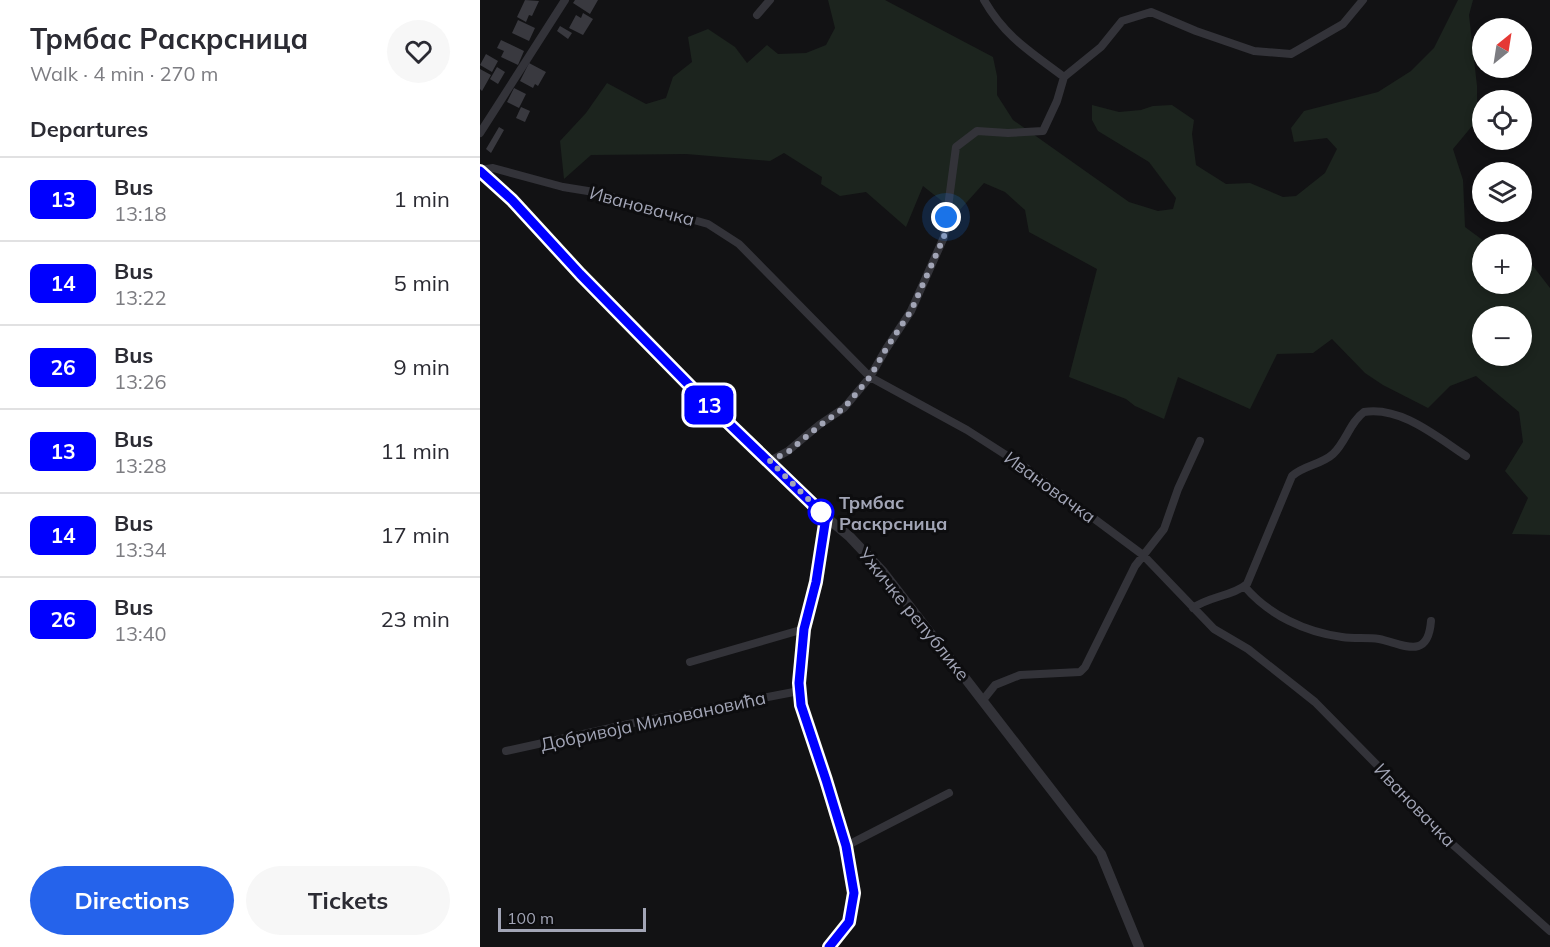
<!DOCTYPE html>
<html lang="en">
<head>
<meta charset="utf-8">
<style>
	:root { --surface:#fff; --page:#f7f7f7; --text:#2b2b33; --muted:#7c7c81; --line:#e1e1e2; --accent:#2563eb }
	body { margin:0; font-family:Mulish,sans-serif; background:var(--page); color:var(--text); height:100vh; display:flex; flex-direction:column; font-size:22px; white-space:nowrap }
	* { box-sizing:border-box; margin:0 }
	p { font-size:20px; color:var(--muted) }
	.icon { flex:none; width:33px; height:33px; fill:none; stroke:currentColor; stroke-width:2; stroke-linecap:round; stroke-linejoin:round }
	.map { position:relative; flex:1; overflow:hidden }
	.panel { display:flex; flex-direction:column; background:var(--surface); width:480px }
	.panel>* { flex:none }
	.badge { padding:0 12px; border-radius:9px; font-size:21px; line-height:39px }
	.needle { width:39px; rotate:30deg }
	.controls { position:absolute; left:992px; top:18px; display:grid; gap:12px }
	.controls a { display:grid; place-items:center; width:60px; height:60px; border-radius:50%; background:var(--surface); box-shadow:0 3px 9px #0003; font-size:30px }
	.scale { position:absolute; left:18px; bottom:15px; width:148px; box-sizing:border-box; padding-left:6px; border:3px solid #a2a5b6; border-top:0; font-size:16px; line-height:21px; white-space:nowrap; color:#a2a5b6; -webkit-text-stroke:4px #0d0d0f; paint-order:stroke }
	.you { position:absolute; width:30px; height:30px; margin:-15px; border:4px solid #fff; border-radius:50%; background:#1a73e8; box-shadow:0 0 0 9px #1a73e833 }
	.map>.badge { position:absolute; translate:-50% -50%; box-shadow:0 0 0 3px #fff }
	h2 { padding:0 30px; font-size:22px; line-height:54px }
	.round { display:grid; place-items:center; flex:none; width:63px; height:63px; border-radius:32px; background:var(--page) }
	.head { display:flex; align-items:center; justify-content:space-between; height:102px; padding:0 30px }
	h1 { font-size:28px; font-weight:700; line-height:45px }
	.cta { display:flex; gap:12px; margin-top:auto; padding:12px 30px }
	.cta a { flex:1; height:69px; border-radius:36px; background:var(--accent); color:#fff; font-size:24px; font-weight:700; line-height:69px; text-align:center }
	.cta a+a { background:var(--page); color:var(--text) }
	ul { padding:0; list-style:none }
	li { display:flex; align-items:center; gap:18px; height:84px; padding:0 30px; border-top:2px solid var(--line) }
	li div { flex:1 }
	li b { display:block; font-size:22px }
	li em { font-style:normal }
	li .badge { min-width:66px; font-weight:700; text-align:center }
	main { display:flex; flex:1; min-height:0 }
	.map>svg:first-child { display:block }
	.green { fill:#1c241e; fill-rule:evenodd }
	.building { fill:#39393f }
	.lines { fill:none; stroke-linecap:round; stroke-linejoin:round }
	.minor { stroke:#333339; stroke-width:8 }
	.tertiary { stroke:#333339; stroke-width:10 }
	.line-casing { stroke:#fff; stroke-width:14 }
	.line { stroke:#00f; stroke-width:9 }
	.walk { stroke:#a2a5b6; stroke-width:6; stroke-dasharray:0 10.8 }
	.stop-dot { fill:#fff; stroke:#00f; stroke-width:3 }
	.labels { text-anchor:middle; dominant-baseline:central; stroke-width:6; stroke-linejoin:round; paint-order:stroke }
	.street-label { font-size:18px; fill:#a2a5b6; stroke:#0d0d0f }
	.stop-label { font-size:18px; font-weight:bold; fill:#a2a5b6; stroke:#0d0d0f; text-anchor:start }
</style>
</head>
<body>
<main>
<section class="panel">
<div class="head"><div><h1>Трмбас Раскрсница</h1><p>Walk · 4 min · 270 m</p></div><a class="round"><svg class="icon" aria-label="heart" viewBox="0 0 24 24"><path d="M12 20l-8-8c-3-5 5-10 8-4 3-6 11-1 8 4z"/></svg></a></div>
<h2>Departures</h2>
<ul>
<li><span class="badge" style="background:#00f;color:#fff">13</span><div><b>Bus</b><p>13:18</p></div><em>1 min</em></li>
<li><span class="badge" style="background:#00f;color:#fff">14</span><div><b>Bus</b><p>13:22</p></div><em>5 min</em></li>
<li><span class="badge" style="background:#00f;color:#fff">26</span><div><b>Bus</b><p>13:26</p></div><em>9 min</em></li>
<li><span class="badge" style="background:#00f;color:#fff">13</span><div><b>Bus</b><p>13:28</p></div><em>11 min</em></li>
<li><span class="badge" style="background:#00f;color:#fff">14</span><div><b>Bus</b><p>13:34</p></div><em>17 min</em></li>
<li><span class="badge" style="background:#00f;color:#fff">26</span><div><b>Bus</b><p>13:40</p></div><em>23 min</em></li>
</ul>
<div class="cta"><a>Directions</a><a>Tickets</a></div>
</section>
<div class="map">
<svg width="1070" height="947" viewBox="0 0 1070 947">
	<rect width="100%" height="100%" fill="#121214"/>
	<path class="green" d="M348,0H405L513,57L517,76V95L533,120L649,202L678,211L693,209L696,198L669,162L618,131L612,120V105L639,112L661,110L673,106L692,105L714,120L712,134L716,165L746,184L770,183L803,197L816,196L845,173L857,149L847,138L814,142L811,128L824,111L898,92L931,71L954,48L978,0H993L989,15L997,86V120L973,149L983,180L985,227L1008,244H1002V284H1041V261L1053,266L1070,288V535L1032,534L1048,498L1025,471L1043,442L1039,412L996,376L970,386L948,408L903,385L885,373L852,339L833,353L797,354L770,409L698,377L684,419L655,406L646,399L589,377L617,269L549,232L545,210L525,192L504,183L477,213L443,186L426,227L386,192L360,196L341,184L342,177L304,153L290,161L206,154L111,155L84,179L80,141L106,113L127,83L166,104L186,98L193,77L212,62L208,37L228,29L255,47L267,63L287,45L298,54L326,53L346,45L355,28ZM1002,316H1041V356H1002Z"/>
	<path class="building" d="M45,0L59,1L52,16L49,15L46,22L37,17Z
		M95,0H118L110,14L93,3Z
		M103,13L113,19L103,35L89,28L96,15L101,18Z
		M38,20L55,28L49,41L32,33Z
		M80,26L92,33L88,39L77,31Z
		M21,40L44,51L38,65L21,57L24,51L17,48Z
		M6,54L18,61L12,72L0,65Z
		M49,63L66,72L58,86L55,84L53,88L40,81Z
		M17,67L25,72L18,84L10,79Z
		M0,69L11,75L2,91L0,89Z
		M34,88L46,94L39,108L27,102Z
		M41,107L50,111L45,122L36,118Z
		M19,127L24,130L11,153L6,149Z"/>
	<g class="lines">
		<path class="minor" d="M504,0C525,37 551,52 584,77
			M277,15L290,0
			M0,133L85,0
			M0,170L13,168L83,187L114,192L228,224L259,244L390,377L487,430L546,468L663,555L734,629L768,649L835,702L899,767L962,835L1070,931
			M290,461L308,451L339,425L364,408L390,377L406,349L431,311L464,237L476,147L497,131L528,133L563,131L577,101L584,77L621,47L642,21L671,12L716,31L774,51L811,54L863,24L883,0
			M346,517C343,573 320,626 319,683C318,706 329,728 336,749C350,788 385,883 369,922C365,930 356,940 349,947
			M765,587C789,615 825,632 862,637C874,639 887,637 899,639C923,644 948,661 951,621
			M713,608C730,596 753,596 767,584L812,476C824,465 841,465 853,454C866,442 870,422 884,412C921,406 957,437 986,456
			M210,662L324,629
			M503,700L515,685L540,675L600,672L605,667L655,566L684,529L698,489L720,441
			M26,751L158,722L319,691
			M366,846L469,793"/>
		<path class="tertiary" d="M0,171L32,200L100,274L211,387L290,461L346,517L370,537L403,572L621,854L659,947"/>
	</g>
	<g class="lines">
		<defs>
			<path id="line" d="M0,171L32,200L100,274L211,387L346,517L336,582L324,629L319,683L321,705L346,780L366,846L374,893L369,922L349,947"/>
		</defs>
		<use href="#line" class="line-casing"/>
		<use href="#line" class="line"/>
		<path class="walk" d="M341,512L346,517L290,461L308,452L339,426L364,408L390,377L406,349L431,311L464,237L466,217"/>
	</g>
	<circle class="stop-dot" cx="341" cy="512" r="12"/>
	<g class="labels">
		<g class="street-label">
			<text transform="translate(162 206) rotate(15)">Ивановачка</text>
			<text transform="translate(570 487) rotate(36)">Ивановачка</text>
			<text transform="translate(434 614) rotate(51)">Ужичке републике</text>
			<text transform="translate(173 721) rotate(-12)">Добривоја Миловановића</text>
			<text transform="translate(935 805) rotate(46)">Ивановачка</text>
		</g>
		<g class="stop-label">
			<text x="359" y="502">Трмбас<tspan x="359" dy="21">Раскрсница</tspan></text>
		</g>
	</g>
</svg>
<div class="controls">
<a><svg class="needle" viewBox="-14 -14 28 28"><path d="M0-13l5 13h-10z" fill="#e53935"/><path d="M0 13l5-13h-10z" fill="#7c7c81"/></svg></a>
<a><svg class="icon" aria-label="locate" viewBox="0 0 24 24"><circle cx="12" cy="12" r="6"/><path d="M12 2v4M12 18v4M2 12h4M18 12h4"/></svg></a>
<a><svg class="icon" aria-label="layers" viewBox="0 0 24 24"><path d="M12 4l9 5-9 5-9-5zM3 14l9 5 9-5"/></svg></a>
<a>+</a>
<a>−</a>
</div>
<div class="scale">100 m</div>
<div class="you" style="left:466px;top:217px"></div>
<b class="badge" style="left:229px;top:405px;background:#00f;color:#fff">13</b>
</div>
</main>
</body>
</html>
